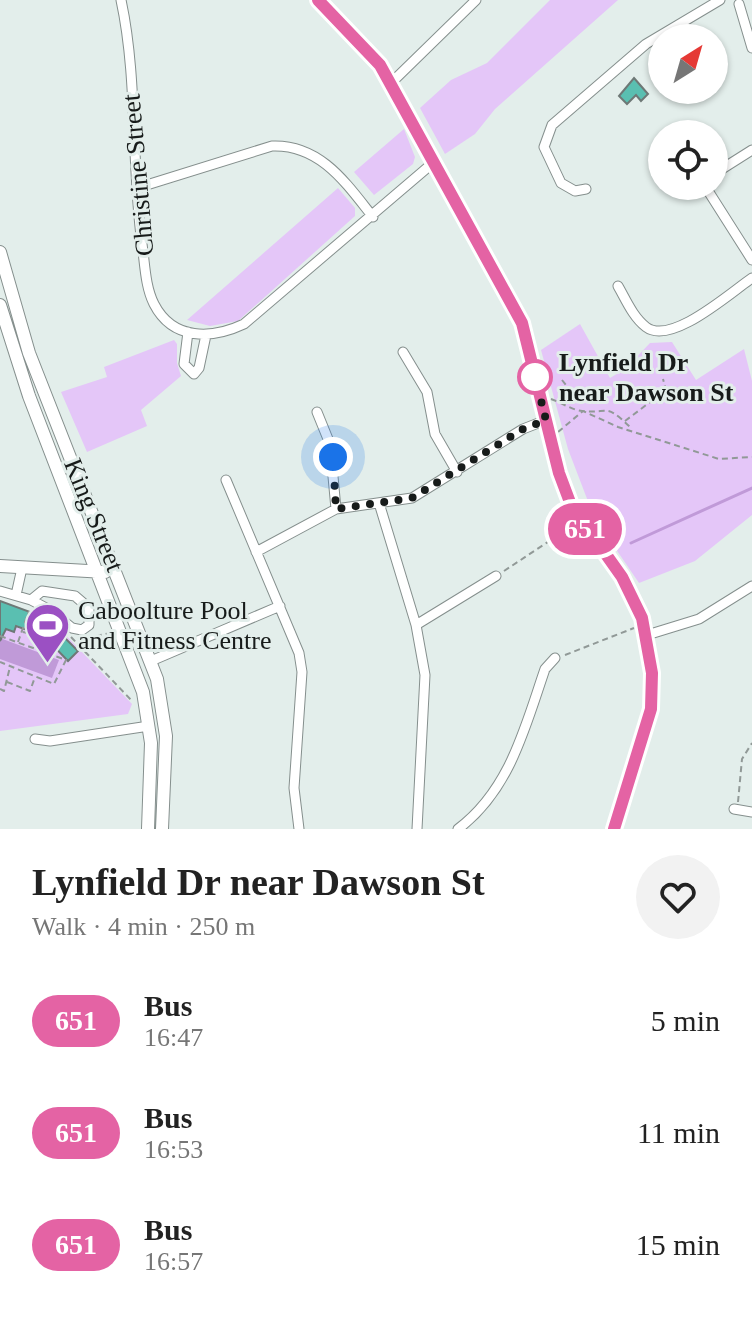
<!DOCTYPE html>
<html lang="en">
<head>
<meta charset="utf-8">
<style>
	:root { --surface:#fff; --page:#f2f2f2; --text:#222; --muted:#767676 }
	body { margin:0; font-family:"Times New Roman",serif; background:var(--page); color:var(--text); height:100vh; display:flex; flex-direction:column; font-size:30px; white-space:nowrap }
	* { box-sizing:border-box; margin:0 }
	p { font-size:26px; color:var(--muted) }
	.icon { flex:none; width:44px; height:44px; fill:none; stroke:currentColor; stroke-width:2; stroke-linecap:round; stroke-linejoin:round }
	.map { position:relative; height:829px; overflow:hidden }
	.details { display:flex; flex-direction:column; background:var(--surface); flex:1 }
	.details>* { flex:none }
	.badge { padding:0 16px; border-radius:26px; font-size:28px; line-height:52px }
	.needle { width:52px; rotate:37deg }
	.tools { position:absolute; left:648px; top:24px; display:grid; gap:16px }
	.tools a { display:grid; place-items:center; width:80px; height:80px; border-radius:50%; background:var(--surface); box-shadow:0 2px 6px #0004; font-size:40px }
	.you { position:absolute; width:40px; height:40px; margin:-20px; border:6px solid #fff; border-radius:50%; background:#1a73e8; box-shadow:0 0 0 12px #1a73e833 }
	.map>.badge { position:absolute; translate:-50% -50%; box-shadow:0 0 0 4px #fff }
	.round { display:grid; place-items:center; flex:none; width:84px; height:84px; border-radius:42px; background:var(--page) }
	.headline { display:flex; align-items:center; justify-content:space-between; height:136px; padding:0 32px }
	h1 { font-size:38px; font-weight:700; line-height:60px }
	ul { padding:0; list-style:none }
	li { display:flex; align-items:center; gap:24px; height:112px; padding:0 32px }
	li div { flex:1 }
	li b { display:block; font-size:30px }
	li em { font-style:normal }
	li .badge { min-width:88px; font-weight:700; text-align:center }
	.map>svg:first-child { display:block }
	.green { fill:#e4c6f8 }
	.water { fill:#c09ad8 }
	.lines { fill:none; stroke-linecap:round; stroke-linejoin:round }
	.stream { stroke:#c09ad8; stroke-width:3 }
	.building { fill:#5abfb1; stroke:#6e7876; stroke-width:2 }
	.minor-casing { stroke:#858f8d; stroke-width:11 }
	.major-casing { stroke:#858f8d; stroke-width:14 }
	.path { stroke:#919997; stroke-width:2; stroke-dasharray:6 4; stroke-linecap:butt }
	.minor { stroke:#fff; stroke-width:9 }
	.major { stroke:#fff; stroke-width:12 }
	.line-casing { stroke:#fff; stroke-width:18 }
	.line { stroke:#e463a4; stroke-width:12 }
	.walk { stroke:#171b1a; stroke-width:8; stroke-dasharray:0 14.4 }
	.stop-dot { fill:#fff; stroke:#e463a4; stroke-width:4 }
	.labels { text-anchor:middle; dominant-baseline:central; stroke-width:6; stroke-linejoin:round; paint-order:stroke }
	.street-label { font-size:26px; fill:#171b1a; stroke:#e3eeeb }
	.stop-label { font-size:26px; font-weight:bold; fill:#171b1a; stroke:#e3eeeb; text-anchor:start }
	.poi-label { font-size:26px; fill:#171b1a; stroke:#e3eeeb; text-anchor:start }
</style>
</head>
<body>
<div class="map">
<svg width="752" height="829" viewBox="0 0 752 829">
	<rect width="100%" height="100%" fill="#e3eeeb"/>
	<path class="green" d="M550,0H618L495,109L475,134L445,154L420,108L451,80L487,63Z
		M404,129L415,157L413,164L374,195L354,172Z
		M338,188L355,208V216L238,321L210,326L187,320Z
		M580,324L610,378L625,369L650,343L672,342L696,380L744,349L752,381V515L695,561L639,583L594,517L568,449L541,350Z
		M174,340L177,344V363L181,376L141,410L147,426L87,452L61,392L107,377L104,367Z
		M0,605L56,625L132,704L128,714L0,731Z"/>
	<path class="water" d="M0,638L59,660L52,678L0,659Z"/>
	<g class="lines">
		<path class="stream" d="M631,543L752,488"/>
	</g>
	<path class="building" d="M634,78L648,94L641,101L636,95L627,104L619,96Z
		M0,601L41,616L40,619L50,623L78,651L68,661L44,636L16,626L14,632L6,629L0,641Z"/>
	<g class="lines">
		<defs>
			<path id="minor" d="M121,0C138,79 131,164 142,244C145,264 145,286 154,304C173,341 212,339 244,324L434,162
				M318,0L380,65L522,323L559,473L571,505L622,577L642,618L652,673L651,709L614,829
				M739,4L752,48
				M391,83L476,0
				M714,174L752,150
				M705,186L752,260
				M137,188L272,146C320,144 346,183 373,217
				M586,189L575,191L561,183L544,147L552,125L646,44L720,0
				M618,286C626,300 633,317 646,327C671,346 730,293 752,278
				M188,332L184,364L194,374L199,368L206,335
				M403,352L427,392L435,434L457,472
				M317,412L330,444L336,509
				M226,480L299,653L302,672L294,788L299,829
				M379,503L416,625L425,675L417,829
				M256,552L336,509L412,498L523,429L546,420
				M0,591L31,600L50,610L72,628L82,630L89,625V608L75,596L42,591L31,600
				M16,595L22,568
				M416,625L496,576
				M647,635L699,619L752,586
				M151,661L280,606
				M35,739L50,741L149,726
				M734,809L752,812
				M458,829C510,790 525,727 545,669L555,658"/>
			<path id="major" d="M0,252L29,353L157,679L166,736L162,829
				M0,305L29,396L143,692L151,743L148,829
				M0,566L105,572"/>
		</defs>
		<use href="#minor" class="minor-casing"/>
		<use href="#major" class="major-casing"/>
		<path class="path" d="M562,380L569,389L563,402
			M551,399C560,402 572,410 582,411C610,414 604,402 630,427
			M625,421L666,390L663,379
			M558,432L583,411L618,427L719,459L752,457
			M504,571L572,526
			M23,632L50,638
			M0,636L66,660L54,684L0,662
			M71,637L133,702
			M86,638L110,633
			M18,642L29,611
			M565,655L634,628
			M7,682L30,691L35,677
			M0,689L4,691L10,667
			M738,802L742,759L752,743"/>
		<use href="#minor" class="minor"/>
		<use href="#major" class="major"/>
	</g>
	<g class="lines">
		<defs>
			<path id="line" d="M318,0L380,65L522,323L559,473L571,505L622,577L642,618L652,673L651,709L614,829"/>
		</defs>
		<use href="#line" class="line-casing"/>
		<use href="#line" class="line"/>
		<path class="walk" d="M333,457L336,509L412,498L523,429L546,420L534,373L535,377"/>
	</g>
	<defs>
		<symbol id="stadium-pin" viewBox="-11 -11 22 30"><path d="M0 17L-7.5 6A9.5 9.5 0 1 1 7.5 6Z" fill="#9b50c3" stroke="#e3eeeb"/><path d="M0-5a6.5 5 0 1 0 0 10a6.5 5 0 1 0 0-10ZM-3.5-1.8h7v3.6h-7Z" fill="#fff"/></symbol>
	</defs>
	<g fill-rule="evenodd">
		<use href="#stadium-pin" x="22" y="600" width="51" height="69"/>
	</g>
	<circle class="stop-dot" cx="535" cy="377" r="16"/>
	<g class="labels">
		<g class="street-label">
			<text transform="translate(138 175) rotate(-95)">Christine Street</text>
			<text transform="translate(94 515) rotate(68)">King Street</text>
		</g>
		<g class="stop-label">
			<text x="559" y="362">Lynfield Dr<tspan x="559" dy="30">near Dawson St</tspan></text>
		</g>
		<g class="poi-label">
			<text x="78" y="610">Caboolture Pool<tspan x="78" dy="30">and Fitness Centre</tspan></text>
		</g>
	</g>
</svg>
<div class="tools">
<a><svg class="needle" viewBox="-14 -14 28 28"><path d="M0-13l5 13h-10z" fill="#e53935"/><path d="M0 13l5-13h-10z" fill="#767676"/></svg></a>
<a><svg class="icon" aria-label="locate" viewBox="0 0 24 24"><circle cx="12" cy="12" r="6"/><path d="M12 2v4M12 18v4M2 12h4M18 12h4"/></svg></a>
</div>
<div class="you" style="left:333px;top:457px"></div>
<b class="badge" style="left:585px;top:529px;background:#e463a4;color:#fff">651</b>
</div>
<section class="details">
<div class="headline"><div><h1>Lynfield Dr near Dawson St</h1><p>Walk · 4 min · 250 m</p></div><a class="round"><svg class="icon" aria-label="heart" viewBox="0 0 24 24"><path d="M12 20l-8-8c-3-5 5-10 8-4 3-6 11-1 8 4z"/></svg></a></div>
<ul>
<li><span class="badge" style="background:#e463a4;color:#fff">651</span><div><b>Bus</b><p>16:47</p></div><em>5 min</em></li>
<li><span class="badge" style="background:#e463a4;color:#fff">651</span><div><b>Bus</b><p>16:53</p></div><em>11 min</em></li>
<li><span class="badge" style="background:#e463a4;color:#fff">651</span><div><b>Bus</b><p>16:57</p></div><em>15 min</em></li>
</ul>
</section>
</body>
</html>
